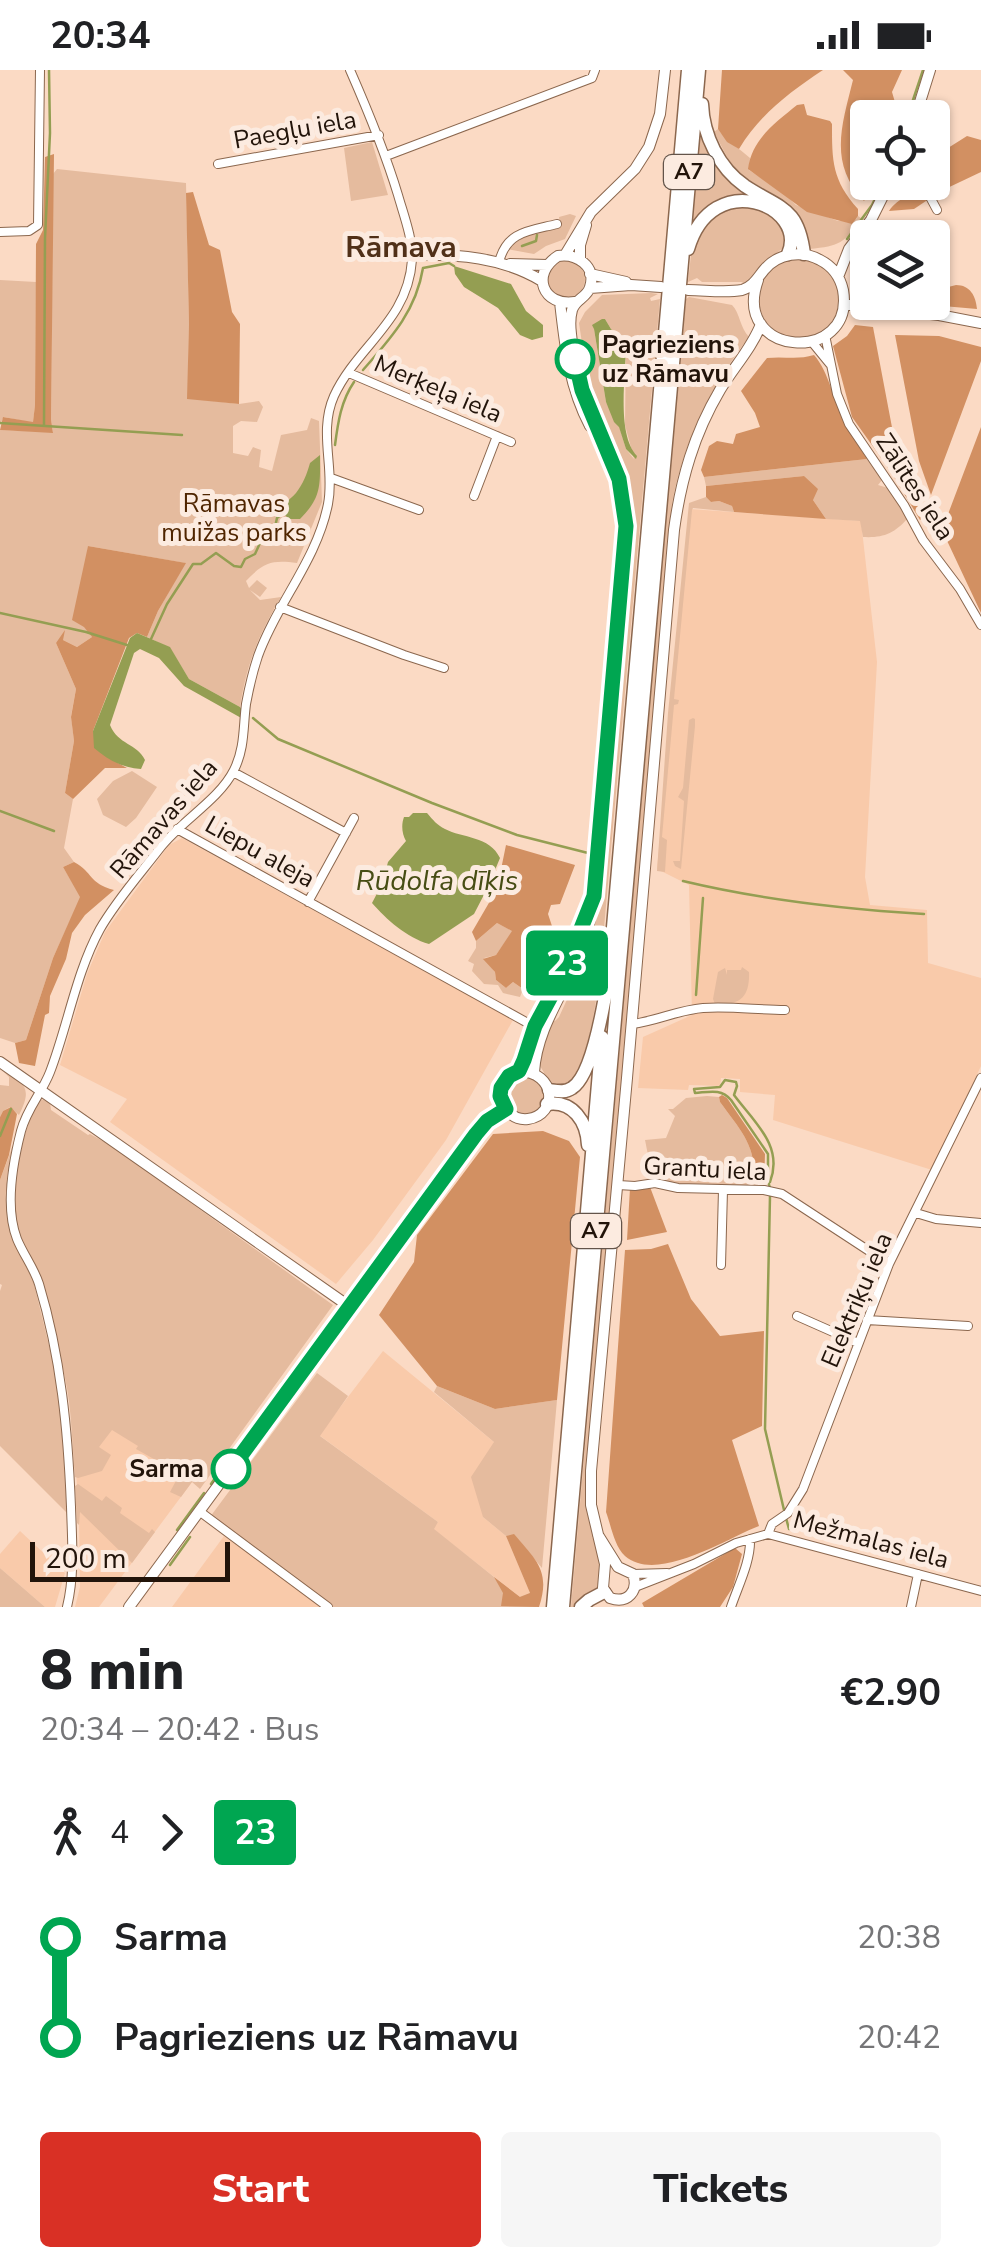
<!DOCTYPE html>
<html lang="en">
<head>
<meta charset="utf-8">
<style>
	:root { --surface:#fff; --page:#f6f6f6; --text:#202124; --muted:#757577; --accent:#d93025 }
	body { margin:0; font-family:"Nunito Sans",sans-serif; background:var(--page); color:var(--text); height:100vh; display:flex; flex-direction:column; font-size:38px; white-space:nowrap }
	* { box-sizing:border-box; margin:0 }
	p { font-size:32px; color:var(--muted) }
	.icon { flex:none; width:55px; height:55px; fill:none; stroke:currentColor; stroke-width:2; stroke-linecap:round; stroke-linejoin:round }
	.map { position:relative; height:1537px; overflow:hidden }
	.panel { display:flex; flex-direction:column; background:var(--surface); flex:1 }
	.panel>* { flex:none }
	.badge { padding:0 20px; border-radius:8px; font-size:35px; line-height:65px }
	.tools { position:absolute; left:850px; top:30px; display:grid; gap:20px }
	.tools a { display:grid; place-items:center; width:100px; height:100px; border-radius:10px; background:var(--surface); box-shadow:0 2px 8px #0004; font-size:50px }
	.scale { position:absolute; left:30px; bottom:25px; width:200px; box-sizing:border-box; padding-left:10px; border:5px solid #22140a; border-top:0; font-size:28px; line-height:35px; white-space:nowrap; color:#22140a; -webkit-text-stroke:8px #fcebe0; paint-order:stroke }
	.map>.badge { position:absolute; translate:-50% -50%; box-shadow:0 0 0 5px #fff }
	.legs { display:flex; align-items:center; gap:15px; height:110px; padding:0 40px; font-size:32px }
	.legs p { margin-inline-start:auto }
	.overview { display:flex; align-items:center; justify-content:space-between; height:170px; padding:0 40px }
	h1 { font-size:55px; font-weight:800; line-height:75px }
	.action { display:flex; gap:20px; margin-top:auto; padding:20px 40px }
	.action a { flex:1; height:115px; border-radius:10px; background:var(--accent); color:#fff; font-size:40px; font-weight:800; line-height:115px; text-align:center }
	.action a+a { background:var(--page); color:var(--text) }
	ul { padding:0 40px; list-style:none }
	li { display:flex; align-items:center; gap:35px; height:100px; font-size:38px }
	li i { display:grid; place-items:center; width:15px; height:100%; margin:0 12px; background:currentColor }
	li i::after { content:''; width:25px; height:25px; margin:-12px; border:8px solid; border-radius:50%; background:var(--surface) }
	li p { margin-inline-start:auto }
	li:first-child i { background:linear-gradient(#0000 50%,currentColor 0) }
	li:last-child i { background:linear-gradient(currentColor 50%,#0000 0) }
	.status { display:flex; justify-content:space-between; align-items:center; height:70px; padding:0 50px; background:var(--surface); direction:ltr }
	.status svg { height:28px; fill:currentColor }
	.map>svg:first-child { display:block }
	.built { fill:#f9caaa }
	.green { fill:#e5bb9e; fill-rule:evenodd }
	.forest { fill:#d29062 }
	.water { fill:#949e52 }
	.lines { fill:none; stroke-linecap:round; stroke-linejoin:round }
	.stream { stroke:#949e52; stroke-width:2.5 }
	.street-casing { stroke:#8b674e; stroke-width:10 }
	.secondary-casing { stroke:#8b674e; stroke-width:12 }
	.highway-casing { stroke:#8b674e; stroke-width:15 }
	.street { stroke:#fff; stroke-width:8 }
	.secondary { stroke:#fff; stroke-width:10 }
	.highway { stroke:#fff; stroke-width:12 }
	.line-1-casing { stroke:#fff; stroke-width:22 }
	.line-1 { stroke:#00a651; stroke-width:15 }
	.stop-1-dot { fill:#fff; stroke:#00a651; stroke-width:5 }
	.labels { text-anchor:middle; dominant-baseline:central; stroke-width:10; stroke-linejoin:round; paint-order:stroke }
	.shield { fill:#fcebe0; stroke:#63544a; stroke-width:2.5 }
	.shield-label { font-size:22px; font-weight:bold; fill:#22140a }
	.street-label { font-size:25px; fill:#22140a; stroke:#fcebe0 }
	.stop-label { font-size:25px; font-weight:bold; fill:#22140a; stroke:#fcebe0; text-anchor:start }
	.park-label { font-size:25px; fill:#4f2500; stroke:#fcebe0 }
	.water-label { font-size:28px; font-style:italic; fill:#474d14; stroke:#fcebe0 }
	.quarter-label { font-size:30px; font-weight:bold; fill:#503018; stroke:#fcebe0 }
</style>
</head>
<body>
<div class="status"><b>20:34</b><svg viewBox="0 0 49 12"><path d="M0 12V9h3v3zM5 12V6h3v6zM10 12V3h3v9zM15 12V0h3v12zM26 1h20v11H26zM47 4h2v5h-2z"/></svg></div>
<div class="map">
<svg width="981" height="1537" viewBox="0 0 981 1537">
	<rect width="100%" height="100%" fill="#fbdac4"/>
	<path class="built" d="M690,439L861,451L877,592L865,807L870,835L927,840L928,893L981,908V996L932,1100L773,1050L775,1025L740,1022V1009L721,1008L720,1016L689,1015L688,1020L638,1018L643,967L692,945L689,815L657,799Z
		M182,768L513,950L446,1070L373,1170L336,1214L110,1052L127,1029L60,995L87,904L105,862L169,775Z
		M383,1281L494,1372L483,1447L506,1466L530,1523L520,1527L433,1459L438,1452L319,1365Z
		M69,1314L192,1412L99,1537H75L80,1517L79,1441Z
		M20,1461L65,1503L55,1537H45L0,1498V1484Z
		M224,1466L322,1537H172Z"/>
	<path class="green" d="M718,59C727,72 739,78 750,88L749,100L785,124L796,135L838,151L856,149L858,146L862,149C843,173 841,176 809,179L798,148L782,129L743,107L728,89L714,62Z
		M700,60L750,125C725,125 708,133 691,153Z
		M372,72L388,125L351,131L344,78Z
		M57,99L186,113L189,254L188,328L239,334L259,331L263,337L257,352L241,351L233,356V383L248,386L253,377L261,380L259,397L272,401L281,365L307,360L311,348L319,351L322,432L297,493C272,490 264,492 246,511L249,518L257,510L267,518L260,527L250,520L260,530L281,527C258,566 247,593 240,637L189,609L170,578L147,567L158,541L185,493L88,476L85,557L92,567L77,577L63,570L56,573L76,619L71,646L74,671L65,723L73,729L64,778L74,792L63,797L81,827L53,888L26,970L15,973L0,968V360L53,362L51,349L53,104Z
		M742,135C761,140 773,144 785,161L783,178L764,193L745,215L742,212H702L697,208L688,212L692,176L711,147Z
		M570,144L576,146L565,169L546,176L534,184L507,179L524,167L560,157L559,147Z
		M759 229a40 40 0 1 1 80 0a40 40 0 1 1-80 0Z
		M547 209a19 19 0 1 1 38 0a19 19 0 1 1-38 0Z
		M0,210L36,212L35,335L33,353L4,347L0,354Z
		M651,223L658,224L650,228L651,231L660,229L600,903C597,926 579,1074 538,992L549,951H555L559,947L585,890L603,789L631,464L630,441L623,409L590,328L579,253L585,242L602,225ZM605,249L611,259L626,274L625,355L634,389L626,379L619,356L606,332L594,259Z
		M689,227L732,235C740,243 740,258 749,267C711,316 683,373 672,434L586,1428L602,1497L597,1518L584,1527L576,1537H571L670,401L686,229Z
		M867,389L882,410L878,415L888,418L908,448C894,464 883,468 863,467L860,451L826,449L813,430L804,406L706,416L704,407Z
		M706,427L711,432L719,431L732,436L734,442L693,438L692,440L674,629L679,630L678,634L674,635L662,767L667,770L665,802L657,801L668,643L689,433Z
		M693,648L695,649V656L681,799L675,796L673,791H680L684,731L678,727L683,718L689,650Z
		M132,701L157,717L136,748L126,757L103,745L97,729L113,711Z
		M497,853L513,861L496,885L484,888L495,902L496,910L506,918L513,912L523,919L520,927L503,923L498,915L484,914L472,901L474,894L468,891L476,878V871Z
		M742,897L749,902C750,927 740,936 715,934L713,929L718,902L725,898L727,905V900H741Z
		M0,998C23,1014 34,1015 19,1045L10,1037L3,1041L0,1047V1015L9,1016V1007Z
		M506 1025a19 19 0 1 1 38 0a19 19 0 1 1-38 0Z
		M707,1026L719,1027L720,1032C741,1061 757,1076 754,1113L757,1116L669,1114C650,1105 649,1089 645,1070L666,1068L675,1046L668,1039H673L686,1028Z
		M40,1029L50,1032L51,1040L88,1065L90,1064L110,1075L333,1235L200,1419L192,1412L181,1427L170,1422L178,1407L160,1396L161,1393L136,1379L138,1376L112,1360L99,1377L111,1385L102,1401L78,1408L75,1407C72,1375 72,1340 65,1308C58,1276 52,1242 42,1211C36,1194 24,1180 19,1163C9,1130 21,1057 40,1029Z
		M12,1078L8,1150L15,1175L33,1210L58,1312L69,1445L0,1376V1221L2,1215L0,1214V1110Z
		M317,1303L348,1326L320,1366L438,1452L434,1459L519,1527L530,1523L536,1537H322L235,1474L239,1469L210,1447Z
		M437,1316L495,1339L557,1330L542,1498L514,1465L506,1466L483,1447L471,1407L494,1372L434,1322Z
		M78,1414L102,1431L106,1426L122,1438L120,1443L149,1463L152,1459L155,1462L132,1493L80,1442L79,1455L77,1453L75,1416Z
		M0,1498L45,1537H0Z"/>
	<path class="forest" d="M722,0H823C790,22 760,44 739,79L727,72L718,59Z
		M843,0H902L892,22L899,46L868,48L867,65L861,70L863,84L867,87L868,112L875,113L864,131C828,93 842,55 853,10Z
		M804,34L807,45L830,51L832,54C832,91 832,110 858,139V146L852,154L807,142L748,99C752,69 775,53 797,35Z
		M967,66L981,70V102L941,121L914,139L889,141C898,127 915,124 928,113L932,112L948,78Z
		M54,84L51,349L53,363L0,360L3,347L33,352L35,335L36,174L43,160L45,87Z
		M193,122L209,175L220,180L232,242L240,254L239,334L187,329L189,254L186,123Z
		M956,215C970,215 976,226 977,239L909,233L932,232L933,221Z
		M855,255L873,257L898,389L923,448L920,450L891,402L852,347L833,276L847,266Z
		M895,265L939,266L981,277V291L931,425L919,391Z
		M814,285C829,302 834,332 845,353C851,366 860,377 867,389L704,407L701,400L709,376L717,371L733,374L736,364L760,357L755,343L741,321L767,288C784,286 798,290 814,285Z
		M981,357V543L942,460Z
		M804,406L818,419L813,430L826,449L734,442L732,436L719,431L711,432L706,427V416Z
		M88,476L186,493L158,541L147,567L137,563L129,568L93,661L118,693L127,698H105L73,729L65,723L74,671L71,647L76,619L56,573L65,560L63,570L77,577L92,567L84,557L72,550Z
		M506,775L575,795L560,834L551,835L548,844L552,856L539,886L527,881L533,899L523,919L513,912L506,918L496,910L495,902L483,889L496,885L512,861L497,853L476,871L472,862L497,819Z
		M74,792C94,803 88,813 114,820L85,845L72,863L66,889L50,926L49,943L45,945L35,996L19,993L15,973L26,970L53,888L80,827L63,797Z
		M722,1025L727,1028L765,1084L764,1115L761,1117L754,1113C757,1076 741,1061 720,1032L719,1027Z
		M11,1037L17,1044L9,1085L0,1110V1047L3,1041Z
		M543,1061L569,1071L580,1087L557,1330L495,1339L437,1316L379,1245L414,1192L417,1165L493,1064Z
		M650,1117L667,1162L627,1170L630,1118Z
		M668,1174L691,1229L720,1266L764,1261L762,1356L732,1370L759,1456C727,1468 657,1514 625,1486C614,1476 611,1455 606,1442L625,1180L651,1179Z
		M514,1464C536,1490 551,1501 539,1537L501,1536L503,1523L494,1507L520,1527L530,1523L506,1466Z
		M735,1478L742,1484L733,1517L720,1537H644L642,1533Z"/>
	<path class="water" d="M454,196L511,214L526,241L543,255V267L532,270L520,265L498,238L464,217L455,204Z
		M602,249H605L611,259L626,274C626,305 616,364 637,386L636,389L626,379L619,357L614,352L606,332L594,259L592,255Z
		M320,385C320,415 322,427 300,449H289L283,443C284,431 288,432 296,423C303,414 307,404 310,393Z
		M137,563L170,577L189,609L240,637L244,644L243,649L184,616L159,588L140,579L134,583L110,655C118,675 137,673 145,690L141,699C123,698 108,690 94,678L93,661L130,568Z
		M413,743H427C433,750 437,755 445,759C462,768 490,766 500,788L488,817L474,844L429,874C407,868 386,849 372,833L382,814L388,792L406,771C402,764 401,755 404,747H409Z"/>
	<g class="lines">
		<path class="stream" d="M907,48L923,0
			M847,169L872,135L883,112
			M522,176L536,171L537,165
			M363,300C391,268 416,241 423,198L449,193L454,196
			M0,353L182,365
			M44,356L45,168L50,63L49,0
			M335,375C338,352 341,331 354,312
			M0,543L86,562L127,575
			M151,569L167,534L193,494H201L216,483L234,496L241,497L245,489L255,484L265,462L275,457L277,448L283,443
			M253,648L278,669L432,733L517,765L588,783
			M0,741L54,761
			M683,811C762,830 843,839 924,844
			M696,925L703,828
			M0,1066L11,1039
			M770,1112C784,1076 754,1052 734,1025L737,1016L736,1012L725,1010L720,1017L694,1019L695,1023C709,1022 721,1018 731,1030L768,1084V1111L770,1118
			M770,1126L765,1359L784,1440
			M282,1313L329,1251
			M211,1414L275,1323
			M786,1448L789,1459
			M177,1460L204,1423
			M170,1495L190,1467"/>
		<defs>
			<path id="street" d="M386,86L592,8L595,0
				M218,94L379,65
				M922,112L937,140
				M0,162L29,161L38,155L40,0
				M499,192C507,161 529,161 557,154
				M825,265L837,324L849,354L904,435L923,470L960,519L981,555
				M812,272L830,294
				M349,303L511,372
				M331,408L419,440
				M474,426L497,366
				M280,537L404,585L444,598
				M233,702L346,763
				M177,759L535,957
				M308,832L354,748
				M632,954C657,951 678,940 703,938C730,936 758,940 785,940
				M618,1115L635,1116L655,1113L678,1118L764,1120L782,1124L889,1194
				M916,1143L936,1149L981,1153
				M721,1195L723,1120
				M797,1246L858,1273
				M867,1250L968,1256
				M199,1441L328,1537
				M768,1464L772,1454L788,1443L803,1419L889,1194L981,1008
				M633,1504L667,1503
				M635,1517L694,1494L736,1473L768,1464L981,1521
				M67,1537C75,1504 72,1471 71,1437C68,1361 61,1287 39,1214C34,1198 23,1184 17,1169C5,1138 13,1092 21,1061C27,1038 42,1023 50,1002C68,955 76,903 100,859C116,831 140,804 160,778C181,751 219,730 234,700C245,678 243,657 246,634C249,618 253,601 258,586C277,533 317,490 328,434C335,398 318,362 334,326C357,276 408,251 412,190C413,169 404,146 398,125C385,82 368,41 350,0
				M731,1537C738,1516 751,1491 750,1469
				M911,1537L918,1504"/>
			<path id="secondary" d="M915,48L930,0
				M412,185C458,184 502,187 542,211
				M565,185L591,142L635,99L649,77L660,44L665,0
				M580,189V175L586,155
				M510,194L547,195
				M590,204L626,212
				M838,207L849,179L871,150L890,112
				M590,218L631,215L661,217
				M688,220C705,220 725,223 742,220C753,217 758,207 764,200C778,183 802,180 820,190C832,196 840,207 843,220C856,295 730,288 758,210
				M560,232C565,276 569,316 590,356
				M844,234L939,245L981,253
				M0,992L350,1237
				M519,1001C557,1002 558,1045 528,1049C512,1051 498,1035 501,1019C504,1007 515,1005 521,996C528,986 530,971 534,959C541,942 551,926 559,910C568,892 576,872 583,853
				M534,1002C537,957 564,924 580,883C591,856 594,826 598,797L626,457C624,439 623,420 617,403C614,393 608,384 604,375C588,340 574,302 571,264C570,256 570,247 572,240C575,229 587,228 590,217C597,196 576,183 558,186C530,204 543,237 575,232
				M598,1465L618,1497L633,1504C639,1521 628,1534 610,1528L603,1518L605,1494L591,1435V1401L627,1008L674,460C681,409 694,364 720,320C733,298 752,278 761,254
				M129,1537L476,1064L487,1051L505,1039"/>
			<path id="highway" d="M702,34C703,65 719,98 745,116C780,139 798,136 804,184
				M688,179C712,96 809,136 788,184
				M549,1020C557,1021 565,1023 572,1018C593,1005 605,928 609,903L688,0
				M547,1034C573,1030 587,1052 588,1075
				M553,1537L602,967
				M563,1537L699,0
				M581,1537L589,1530L604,1522"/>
		</defs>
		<use href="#street" class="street-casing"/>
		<use href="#secondary" class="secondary-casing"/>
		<use href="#highway" class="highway-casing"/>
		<use href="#street" class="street"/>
		<use href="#secondary" class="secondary"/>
		<use href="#highway" class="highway"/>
	</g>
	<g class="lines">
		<defs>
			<path id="line-1" d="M231,1399L476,1064L487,1051L506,1039L500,1026L501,1018L509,1006L519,1001L524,990L535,956L562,906L594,826L626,456L619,409L582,320L575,289"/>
		</defs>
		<use href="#line-1" class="line-1-casing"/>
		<use href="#line-1" class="line-1"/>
	</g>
	<g class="stop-1-dot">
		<circle cx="575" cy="289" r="18"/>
		<circle cx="231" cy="1399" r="18"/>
	</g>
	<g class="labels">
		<g class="shield">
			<rect x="664" y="85" width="50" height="34" rx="8"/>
			<rect x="571" y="1144" width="50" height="34" rx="8"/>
		</g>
		<g class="shield-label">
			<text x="689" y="102">A7</text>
			<text x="596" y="1161">A7</text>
		</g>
		<g class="street-label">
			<text transform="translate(295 60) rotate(-10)">Paegļu iela</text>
			<text transform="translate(438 319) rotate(23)">Merķeļa iela</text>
			<text transform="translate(915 417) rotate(57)">Zālītes iela</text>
			<text transform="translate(164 749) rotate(-49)">Rāmavas iela</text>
			<text transform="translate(260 782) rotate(29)">Liepu aleja</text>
			<text transform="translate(705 1099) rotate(3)">Grantu iela</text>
			<text transform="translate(857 1230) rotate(-67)">Elektriķu iela</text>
			<text transform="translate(871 1470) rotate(15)">Mežmalas iela</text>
		</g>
		<g class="stop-label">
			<text x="602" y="275">Pagrieziens<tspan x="602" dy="29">uz Rāmavu</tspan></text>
			<text x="204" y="1399" text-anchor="end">Sarma</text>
		</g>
		<g class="park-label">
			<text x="234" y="434">Rāmavas<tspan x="234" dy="29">muižas parks</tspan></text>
		</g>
		<g class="water-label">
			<text x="437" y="811">Rūdolfa dīķis</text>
		</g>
		<g class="quarter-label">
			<text x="401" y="177">Rāmava</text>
		</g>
	</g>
</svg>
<div class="tools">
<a><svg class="icon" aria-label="locate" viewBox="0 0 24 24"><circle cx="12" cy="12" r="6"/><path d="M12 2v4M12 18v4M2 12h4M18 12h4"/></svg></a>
<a><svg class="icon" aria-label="layers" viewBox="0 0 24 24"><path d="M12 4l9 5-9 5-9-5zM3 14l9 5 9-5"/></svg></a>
</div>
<div class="scale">200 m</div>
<b class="badge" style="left:567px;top:893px;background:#00a651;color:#fff">23</b>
</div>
<section class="panel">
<div class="overview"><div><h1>8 min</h1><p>20:34 – 20:42 · Bus</p></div><b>€2.90</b></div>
<div class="legs"><svg class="icon" aria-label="walk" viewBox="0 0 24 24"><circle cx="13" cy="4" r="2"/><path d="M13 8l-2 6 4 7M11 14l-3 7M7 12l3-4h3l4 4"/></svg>4<svg class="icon" aria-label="forward" viewBox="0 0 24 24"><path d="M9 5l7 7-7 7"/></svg><b class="badge" style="background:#00a651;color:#fff">23</b></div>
<ul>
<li><i style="color:#00a651"></i><b>Sarma</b><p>20:38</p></li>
<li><i style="color:#00a651"></i><b>Pagrieziens uz Rāmavu</b><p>20:42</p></li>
</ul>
<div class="action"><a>Start</a><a>Tickets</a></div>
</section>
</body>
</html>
